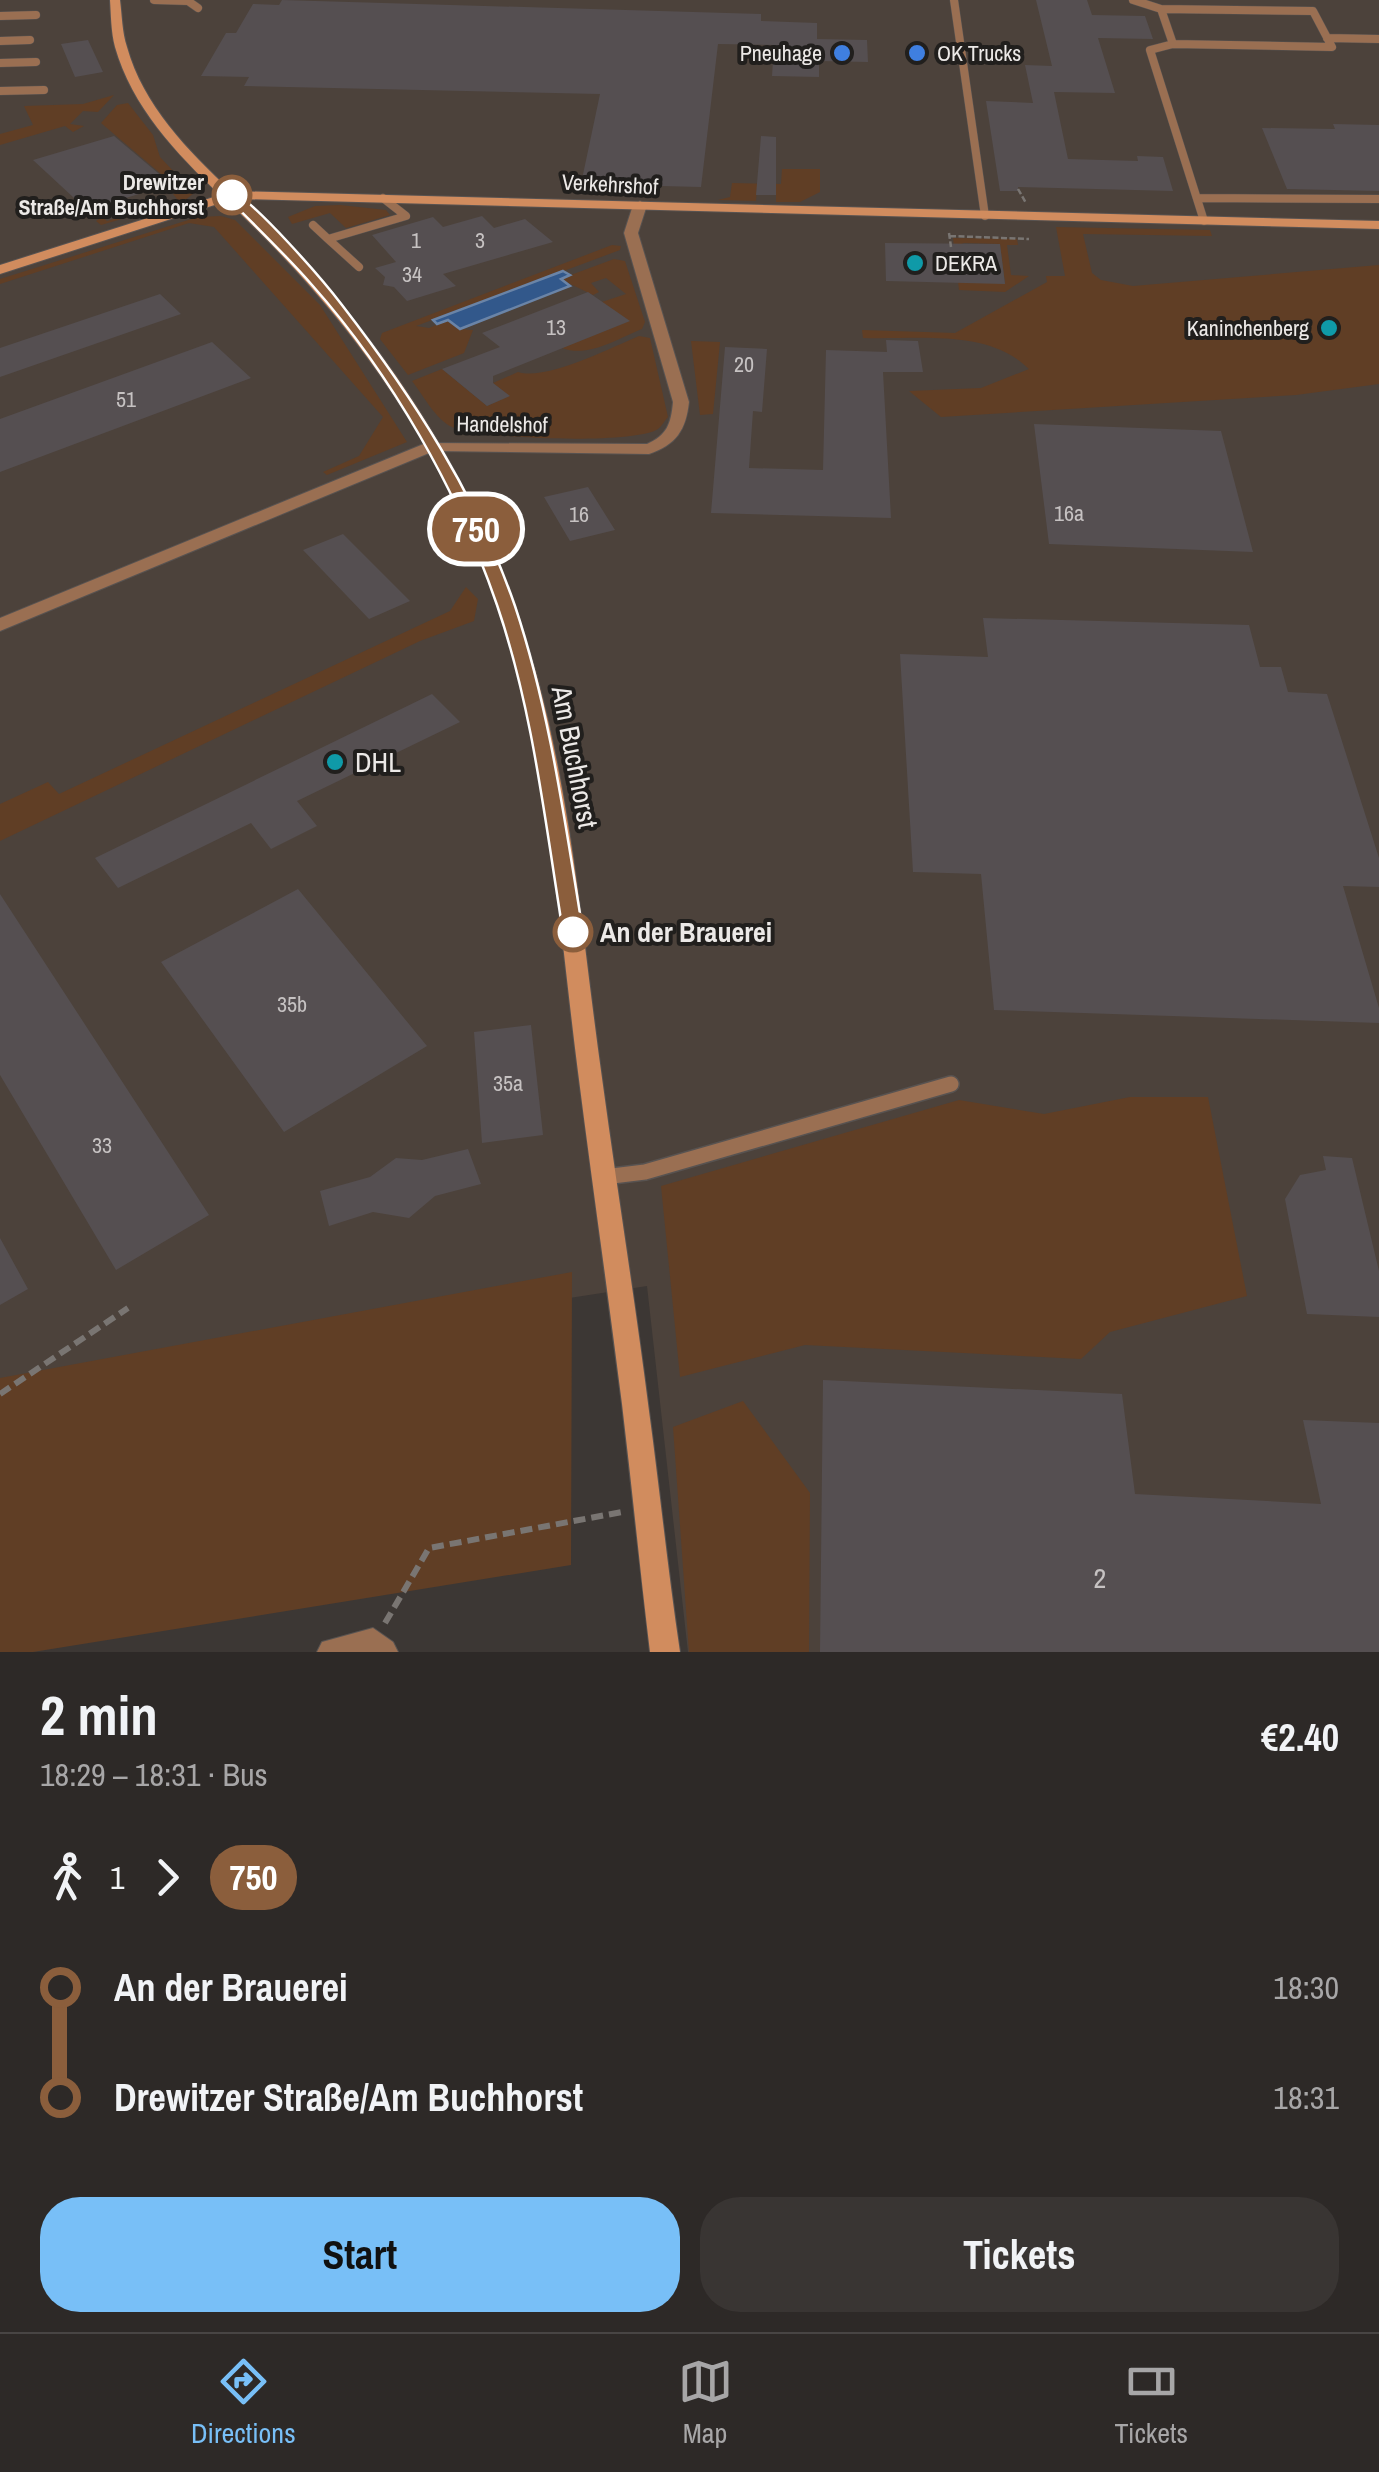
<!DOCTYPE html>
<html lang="en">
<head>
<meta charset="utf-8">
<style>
	:root { --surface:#2d2927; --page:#393533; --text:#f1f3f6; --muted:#a7a6a7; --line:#484544; --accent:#78bff7 }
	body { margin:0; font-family:"Archivo Narrow",sans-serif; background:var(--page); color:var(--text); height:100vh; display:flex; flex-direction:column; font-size:38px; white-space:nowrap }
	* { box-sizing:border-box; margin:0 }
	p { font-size:32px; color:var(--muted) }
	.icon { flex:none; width:55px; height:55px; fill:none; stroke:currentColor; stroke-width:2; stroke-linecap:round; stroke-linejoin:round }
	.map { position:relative; height:1652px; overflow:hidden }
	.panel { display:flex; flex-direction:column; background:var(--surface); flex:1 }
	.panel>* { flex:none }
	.badge { padding:0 20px; border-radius:32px; font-size:35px; line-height:65px }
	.map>.badge { position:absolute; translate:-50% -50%; box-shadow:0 0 0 5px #fff }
	.legs { display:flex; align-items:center; gap:15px; height:110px; padding:0 40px; font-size:32px }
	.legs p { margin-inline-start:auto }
	.headline { display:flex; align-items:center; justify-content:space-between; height:170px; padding:0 40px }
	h1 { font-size:55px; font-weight:800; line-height:75px }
	.cta { display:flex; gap:20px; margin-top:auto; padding:20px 40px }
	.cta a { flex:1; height:115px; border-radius:40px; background:var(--accent); color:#111; font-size:40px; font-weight:800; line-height:115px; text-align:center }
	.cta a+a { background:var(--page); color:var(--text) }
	ul { padding:0 40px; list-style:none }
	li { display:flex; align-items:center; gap:35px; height:110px; font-size:38px }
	li i { display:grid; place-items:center; width:15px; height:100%; margin:0 12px; background:currentColor }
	li i::after { content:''; width:25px; height:25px; margin:-12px; border:8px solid; border-radius:50%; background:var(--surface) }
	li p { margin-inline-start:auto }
	li:first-child i { background:linear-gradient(#0000 50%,currentColor 0) }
	li:last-child i { background:linear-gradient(currentColor 50%,#0000 0) }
	.tab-bar { display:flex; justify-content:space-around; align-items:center; height:140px; border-top:2px solid var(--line); background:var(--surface); font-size:28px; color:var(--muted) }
	.tab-bar a { display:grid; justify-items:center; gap:5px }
	.tab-bar .current { color:var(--accent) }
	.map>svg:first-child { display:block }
	.built { fill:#4c423b }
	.green { fill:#603e25 }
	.water { fill:#32588b; stroke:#6a84a7; stroke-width:2.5 }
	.building { fill:#554f51 }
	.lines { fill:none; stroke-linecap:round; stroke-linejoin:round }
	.lane-far1-casing { stroke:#585351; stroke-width:9 }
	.lane-casing { stroke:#585351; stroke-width:18 }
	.street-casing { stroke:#585351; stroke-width:2 }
	.secondary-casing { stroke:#585351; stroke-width:2 }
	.path-far1 { stroke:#797572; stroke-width:2.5; stroke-dasharray:6 2.5; stroke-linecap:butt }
	.path { stroke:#797572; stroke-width:6; stroke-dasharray:12 6; stroke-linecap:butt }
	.lane-far1 { stroke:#9a6f52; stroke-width:8 }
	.lane { stroke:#9a6f52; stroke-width:15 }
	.street { fill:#9a6f52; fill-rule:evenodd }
	.secondary { fill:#d18c5e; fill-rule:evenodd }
	.line-1 { fill:#8b5e3c; stroke:#fff; stroke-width:2.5 }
	.shop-dot { fill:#3f7fe0; stroke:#211f1d; stroke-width:4 }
	.stop-1-dot { fill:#fff; stroke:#8b5e3c; stroke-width:5 }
	.culture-dot { fill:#0f9aa8; stroke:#211f1d; stroke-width:4 }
	.labels { text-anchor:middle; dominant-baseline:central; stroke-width:8; stroke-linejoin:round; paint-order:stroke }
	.far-poi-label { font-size:22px; fill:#ece9e7; stroke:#211f1d; text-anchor:end }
	.far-stop-label { font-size:22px; font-weight:bold; fill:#ece9e7; stroke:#211f1d; text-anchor:end }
	.far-street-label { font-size:22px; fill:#ece9e7; stroke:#211f1d }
	.number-label { font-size:22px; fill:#c6c2c2 }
	.street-label { font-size:28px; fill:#ece9e7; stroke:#211f1d }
	.poi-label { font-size:28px; fill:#ece9e7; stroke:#211f1d; text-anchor:start }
	.stop-label { font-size:28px; font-weight:bold; fill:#ece9e7; stroke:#211f1d; text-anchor:start }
	.near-number-label { font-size:28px; fill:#c6c2c2 }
</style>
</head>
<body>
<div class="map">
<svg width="1379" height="1652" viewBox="0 0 1379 1652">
	<rect width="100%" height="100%" fill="#3c3734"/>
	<path class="built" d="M0,0H1379V1652H688L647,1286L0,1386Z"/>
	<path class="green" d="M114,95L98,112L83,111L70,124L84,126L73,132L65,126L0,145V134L33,125L24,106L83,104Z
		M128,103L153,135L160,157L194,193L184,201L101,225L96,221L102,217L107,221L177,199L173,194L181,191L101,123L117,105Z
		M782,169H820V192L800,202H776V188H757L756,201L718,200L730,197L732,183L781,184Z
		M340,205L386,210L390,215L346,228L330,213L292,224L288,217L315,206Z
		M221,216L235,220L320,305L407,442L327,475L323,472L359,456L383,417L214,227L189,223L0,284V279L198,217Z
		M1056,227L1210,230L1212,236L1083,234L1092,273L1101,280L1133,286L1379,265V384L1296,395L941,417L909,391L981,388L1029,369C987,328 918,340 863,338L862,330L955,333L1047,282L1046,276H1065Z
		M953,238L1017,239L1018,245H1007L1011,275L1029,276L1005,292L959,290L956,264L968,283H1005L1000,244L964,243L954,247Z
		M612,245L621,246L620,250L416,326L429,328L448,320L460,329L473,330L464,353L408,375L380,339L382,333Z
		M614,259L625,261L645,322L642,329C617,339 588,358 562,348L629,321L602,302L626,294L606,278L591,283L599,292L593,295L560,279Z
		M639,336L650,338L668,417C664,421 662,426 658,429C634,445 479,439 452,427C436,420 423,395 412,381L442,369L487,406L509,396L493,383L518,372C546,381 610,348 639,336Z
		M691,341L720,342L713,414L700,415Z
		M466,587L478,599L474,621L420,641L0,841V804L48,782L59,794L450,611Z
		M1130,1097H1208L1247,1296L1110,1332L1081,1359L805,1345L680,1377L661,1186L959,1100L1044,1114Z
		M572,1272L571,1565L33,1652H0V1378Z
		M743,1401L810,1493L809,1652H689L673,1427Z"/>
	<path class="water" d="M563,271L570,275L561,279L570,286L460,329L448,320L437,324L433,320Z"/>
	<path class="building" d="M282,0L761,14V21L817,23V39L867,40L868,62L819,61V77L772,76L774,45L718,44L701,187L581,184L600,94L244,86L249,77L201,76L226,33H236L253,4L279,5Z
		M1036,0H1087L1092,15L1145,16L1153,39L1098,38L1115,93L1054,92L1068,159L1138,161L1137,156L1163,157L1173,191L1018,187V191H1000L986,101L1033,103L1025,65L1052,66Z
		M88,40L103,72L75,77L61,44Z
		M1333,124L1379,125V191L1287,189L1262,128L1335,129Z
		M114,136L171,184L87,210L33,160Z
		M761,136L776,137V195H756Z
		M482,216L494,228L525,219L553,242L443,274L456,286L407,301L394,287L383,285L385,277L375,268L396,262L372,235L433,217L443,227Z
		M885,243L1000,244L1005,284L886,281Z
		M588,292L630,321L493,376V383L510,396L487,406L442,369L500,347L482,333Z
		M160,294L181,314L0,377V348Z
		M886,340L918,341L923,372H883L891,518L711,513L725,347L767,349L762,412L753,411L749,468L823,470L826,350L887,352Z
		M212,342L251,378L0,472V419Z
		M1034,424L1221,431L1253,552L1049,544Z
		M588,487L615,530L570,541L544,497Z
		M343,534L410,601L369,619L303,550Z
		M983,618L1249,625L1260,667H1281L1288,692L1327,694L1379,858V887L1343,886L1379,1008V1023L994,1010L981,874L913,872L900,654L988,657Z
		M432,694L460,722L297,801L317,826L271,849L251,823L118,888L95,858Z
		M298,889L427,1046L284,1132L161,962Z
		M0,894L209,1215L116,1270L0,1075Z
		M531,1025L543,1135L482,1143L474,1032Z
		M468,1149L481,1184L435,1196L409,1218L373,1212L329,1226L320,1191L370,1177L396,1158L422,1160Z
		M1323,1156L1352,1158L1379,1271V1317L1307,1314L1285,1199L1300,1175L1326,1170Z
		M0,1238L28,1289L0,1305Z
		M823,1380L1122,1394L1135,1494L1321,1504L1303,1420L1379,1423V1652H820Z"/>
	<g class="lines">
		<defs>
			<path id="lane-far1" d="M154,0L188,1L198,8
				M954,0L985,216
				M1133,0L1161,9L1173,44L1150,50L1204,221
				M1161,9L1313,11L1332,47L1173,44
				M0,16L36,15
				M1327,38L1379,39
				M0,41L30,40
				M0,63L36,62
				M0,91L44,90
				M1197,198L1379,199
				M313,225L328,239L406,216L383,198
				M328,239L359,267"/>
			<path id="lane" d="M604,1177L645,1172L951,1084"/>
			<path id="street" d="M640,201L647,205L638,233L689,402C686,430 676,445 649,454L434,451L0,631V618L426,443L647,444C667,435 671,424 673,402L624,233L633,205Z
				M373,1628L393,1642L398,1652H317L322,1642Z"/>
			<path id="secondary" d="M110,0H120C122,15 122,32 127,47C143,105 188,151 231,191L1379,221V229L240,199C383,330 486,490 537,677C573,808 583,944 602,1078C617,1189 635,1300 649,1411C660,1492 668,1572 680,1652H650C640,1570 632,1487 622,1404C608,1293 592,1183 578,1072C561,940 552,808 519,679C471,488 370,334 227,201L0,274V265L220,195C176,153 132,107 115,47C111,32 111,15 110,0Z"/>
		</defs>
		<use href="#lane-far1" class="lane-far1-casing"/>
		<use href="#lane" class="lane-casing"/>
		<use href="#street" class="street-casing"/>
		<use href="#secondary" class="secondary-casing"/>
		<path class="path-far1" d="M1018,189L1026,203
			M949,233L951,247
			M950,236L1029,239"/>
		<path class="path" d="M0,1394L128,1308
			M385,1623L429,1548L622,1512"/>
		<use href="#lane-far1" class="lane-far1"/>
		<use href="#lane" class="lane"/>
		<use href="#street" class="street"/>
		<use href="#secondary" class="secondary"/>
	</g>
	<path class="line-1" d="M232,191C257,204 323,280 342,305C413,397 477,496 515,606C550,711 565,823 583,932L580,937L573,939L563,932C545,822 533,710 497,605C458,491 392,375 312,285C286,255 256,227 228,198L226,195Z"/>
	<g class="shop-dot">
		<circle cx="842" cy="53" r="10"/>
		<circle cx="917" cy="53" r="10"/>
	</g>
	<g class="stop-1-dot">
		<circle cx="232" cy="195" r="18"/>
		<circle cx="573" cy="932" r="18"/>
	</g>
	<g class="culture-dot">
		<circle cx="915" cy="263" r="10"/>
		<circle cx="1329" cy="328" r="10"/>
		<circle cx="335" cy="762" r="10"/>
	</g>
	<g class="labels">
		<g class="far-poi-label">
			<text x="822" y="53">Pneuhage</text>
			<text x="937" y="53" text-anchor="start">OK Trucks</text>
			<text x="935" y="263" text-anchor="start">DEKRA</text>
			<text x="1309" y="328">Kaninchenberg</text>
		</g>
		<g class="far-stop-label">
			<text x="204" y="182">Drewitzer<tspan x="204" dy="25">Straße/Am Buchhorst</tspan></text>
		</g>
		<g class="far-street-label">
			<text transform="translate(610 184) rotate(3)">Verkehrshof</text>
			<text transform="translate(502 424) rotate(1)">Handelshof</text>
		</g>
		<g class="number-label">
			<text x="416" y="240">1</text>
			<text x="480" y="240">3</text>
			<text x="412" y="274">34</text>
			<text x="556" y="327">13</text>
			<text x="744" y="364">20</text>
			<text x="126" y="399">51</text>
			<text x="1069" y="513">16a</text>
			<text x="579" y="514">16</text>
			<text x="292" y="1004">35b</text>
			<text x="508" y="1083">35a</text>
			<text x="102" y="1145">33</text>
		</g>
		<g class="street-label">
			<text transform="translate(575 757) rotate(79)">Am Buchhorst</text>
		</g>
		<g class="poi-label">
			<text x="355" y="762">DHL</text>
		</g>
		<g class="stop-label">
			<text x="600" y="932">An der Brauerei</text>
		</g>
		<g class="near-number-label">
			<text x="1100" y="1578">2</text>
		</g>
	</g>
</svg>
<b class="badge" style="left:476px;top:529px;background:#8b5e3c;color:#fff">750</b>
</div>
<section class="panel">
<div class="headline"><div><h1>2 min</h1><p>18:29 – 18:31 · Bus</p></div><b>€2.40</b></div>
<div class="legs"><svg class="icon" aria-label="walk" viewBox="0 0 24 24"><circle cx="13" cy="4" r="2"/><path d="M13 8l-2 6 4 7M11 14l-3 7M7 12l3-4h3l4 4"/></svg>1<svg class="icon" aria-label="forward" viewBox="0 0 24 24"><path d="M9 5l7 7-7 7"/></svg><b class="badge" style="background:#8b5e3c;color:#fff">750</b></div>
<ul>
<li><i style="color:#8b5e3c"></i><b>An der Brauerei</b><p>18:30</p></li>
<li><i style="color:#8b5e3c"></i><b>Drewitzer Straße/Am Buchhorst</b><p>18:31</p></li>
</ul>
<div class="cta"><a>Start</a><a>Tickets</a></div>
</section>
<nav class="tab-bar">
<a class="current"><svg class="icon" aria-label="directions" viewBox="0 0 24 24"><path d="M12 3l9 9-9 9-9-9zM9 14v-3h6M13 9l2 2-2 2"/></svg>Directions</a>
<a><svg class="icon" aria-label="map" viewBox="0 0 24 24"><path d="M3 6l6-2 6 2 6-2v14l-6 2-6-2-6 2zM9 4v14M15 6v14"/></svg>Map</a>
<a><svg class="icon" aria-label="tickets" viewBox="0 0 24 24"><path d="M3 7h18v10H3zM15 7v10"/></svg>Tickets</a>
</nav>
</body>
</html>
